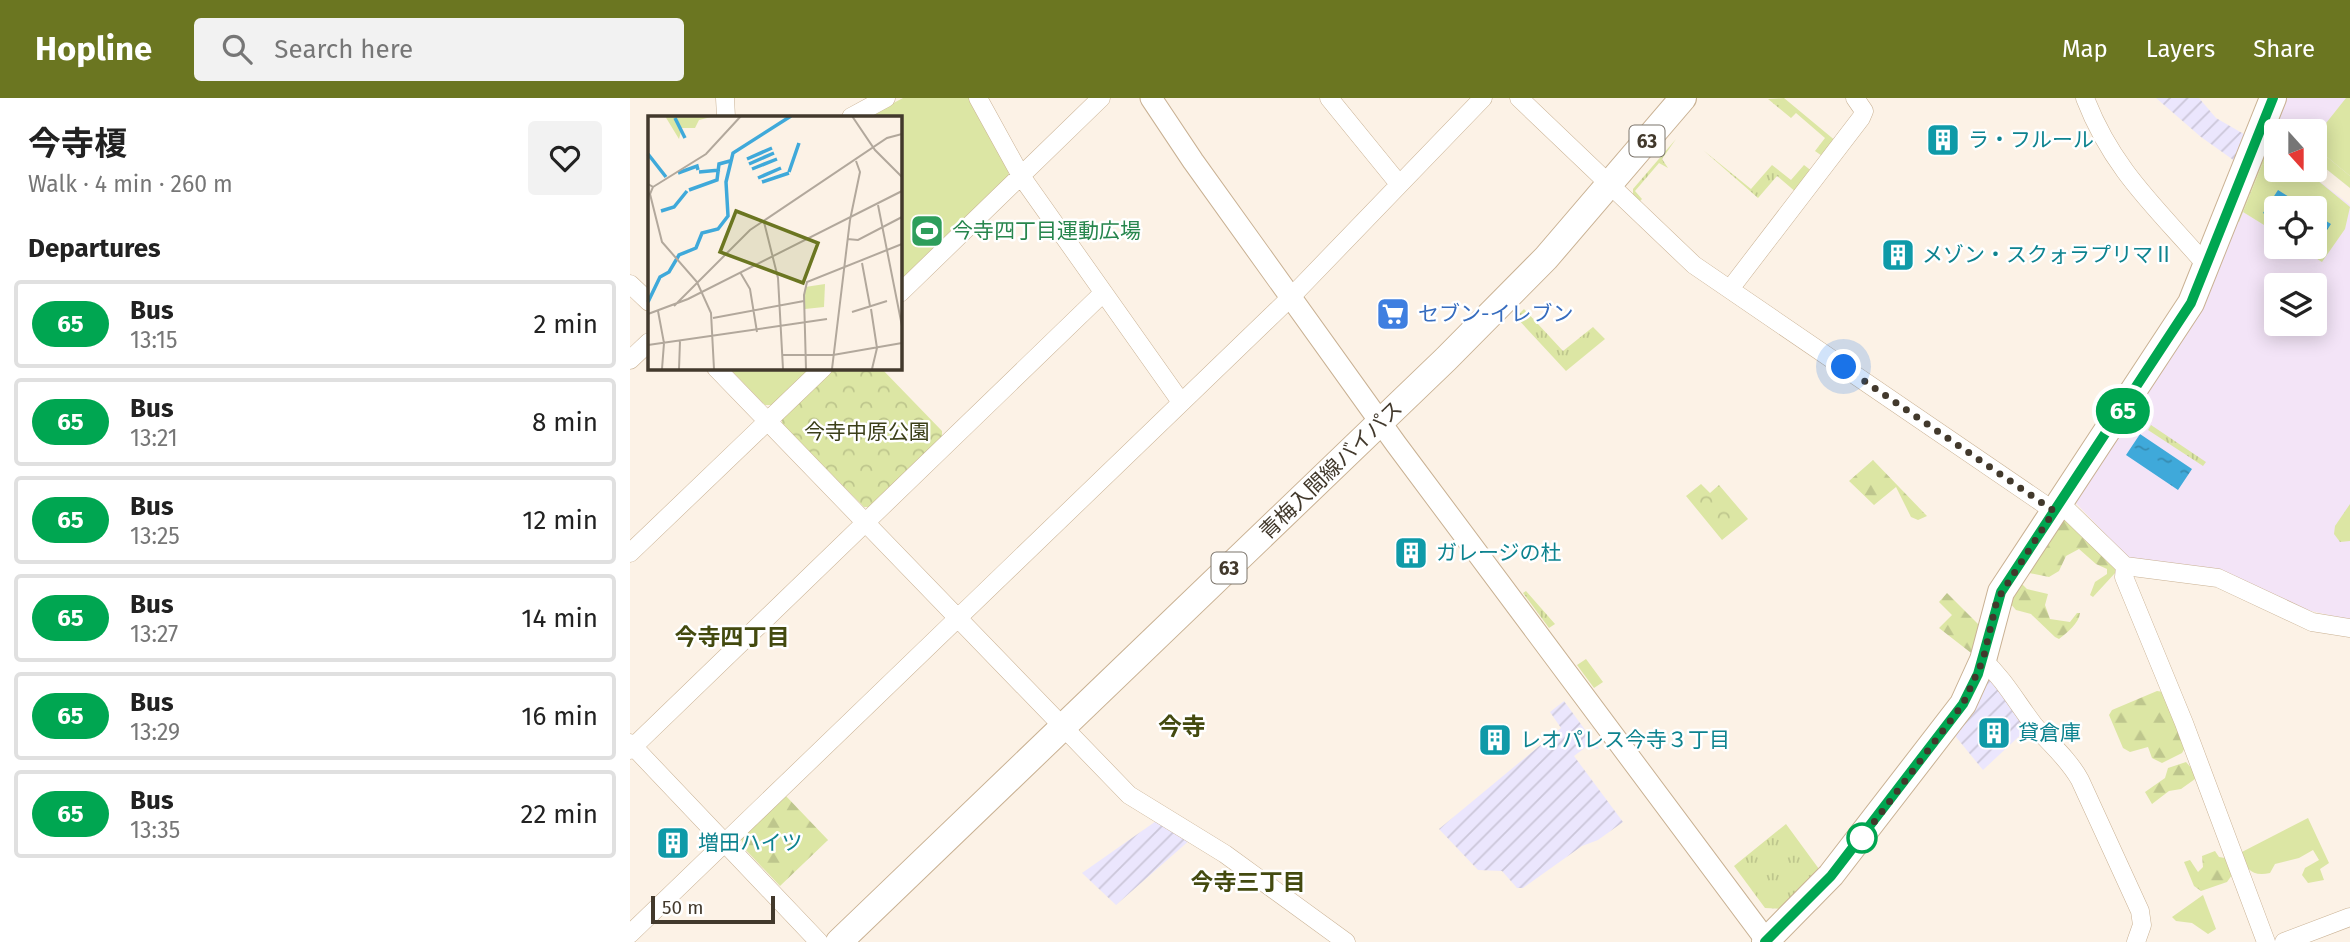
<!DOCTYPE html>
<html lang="en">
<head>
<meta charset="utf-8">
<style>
	:root { --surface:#fff; --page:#f2f2f2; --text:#222; --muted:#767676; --line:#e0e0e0; --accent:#6b7621 }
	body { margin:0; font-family:"Fira Sans","Noto Sans JP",sans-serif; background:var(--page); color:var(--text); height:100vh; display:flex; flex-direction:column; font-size:26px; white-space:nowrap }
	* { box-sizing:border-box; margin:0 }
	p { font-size:23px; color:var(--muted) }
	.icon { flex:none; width:38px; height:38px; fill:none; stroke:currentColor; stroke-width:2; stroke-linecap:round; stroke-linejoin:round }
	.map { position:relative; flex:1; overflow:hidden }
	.panel { display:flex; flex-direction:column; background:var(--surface); width:630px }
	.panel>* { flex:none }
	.badge { padding:0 14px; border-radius:23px; font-size:24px; line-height:46px }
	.needle { width:46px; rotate:159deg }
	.controls { position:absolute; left:1634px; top:21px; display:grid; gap:14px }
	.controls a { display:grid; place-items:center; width:63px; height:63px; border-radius:7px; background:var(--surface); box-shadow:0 4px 18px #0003; font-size:35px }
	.scale { position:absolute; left:21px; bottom:18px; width:124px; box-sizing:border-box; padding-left:7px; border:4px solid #42392c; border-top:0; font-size:19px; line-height:24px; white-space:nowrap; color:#42392c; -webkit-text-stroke:5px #fff; paint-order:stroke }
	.you { position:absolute; width:35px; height:35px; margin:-18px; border:5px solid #fff; border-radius:50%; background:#1a73e8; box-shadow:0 0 0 10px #1a73e833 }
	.map>.badge { position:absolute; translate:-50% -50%; box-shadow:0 0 0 4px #fff }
	h2 { padding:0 28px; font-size:26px; line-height:63px }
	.round { display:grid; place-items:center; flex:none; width:74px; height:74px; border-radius:7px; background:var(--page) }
	.head { display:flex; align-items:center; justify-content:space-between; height:119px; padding:0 28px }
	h1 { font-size:33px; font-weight:700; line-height:52px }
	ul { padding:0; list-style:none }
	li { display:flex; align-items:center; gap:21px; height:88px; margin:0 14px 10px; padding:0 14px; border:4px solid var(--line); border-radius:7px }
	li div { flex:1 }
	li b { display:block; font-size:26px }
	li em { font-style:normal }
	li .badge { min-width:77px; font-weight:700; text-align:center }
	header { display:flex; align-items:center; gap:42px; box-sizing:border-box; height:98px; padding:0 35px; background:var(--accent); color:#fff }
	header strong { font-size:33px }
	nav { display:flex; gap:38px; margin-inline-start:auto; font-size:24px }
	.search { width:490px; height:63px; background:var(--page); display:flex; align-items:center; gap:18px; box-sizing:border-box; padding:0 24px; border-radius:7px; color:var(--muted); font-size:26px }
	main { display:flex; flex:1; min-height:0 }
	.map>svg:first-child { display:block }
	.industrial { fill:url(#industrial-furrows) }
	.education { fill:#f3e4f7; fill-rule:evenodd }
	.grass { fill:url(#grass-tufts) }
	.forest { fill:url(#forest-firs) }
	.park { fill:url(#park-crowns) }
	.garden { fill:#dce6a4 }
	.water { fill:url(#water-ripples) }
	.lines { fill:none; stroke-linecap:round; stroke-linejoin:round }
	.minor-casing { stroke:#c9b193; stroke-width:19 }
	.tertiary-casing { stroke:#c9b193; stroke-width:23 }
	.primary-casing { stroke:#c9b193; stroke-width:28 }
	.minor { stroke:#fff; stroke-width:18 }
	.tertiary { stroke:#fff; stroke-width:21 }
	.primary { stroke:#fff; stroke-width:26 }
	.line-casing { stroke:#fff; stroke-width:16 }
	.line { stroke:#00a651; stroke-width:10 }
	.walk { stroke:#42392c; stroke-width:7; stroke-dasharray:0 12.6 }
	.stop-dot { fill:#fff; stroke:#00a651; stroke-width:3.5 }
	.labels { text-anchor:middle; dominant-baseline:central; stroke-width:5; stroke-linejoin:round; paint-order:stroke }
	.shield { fill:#fff; stroke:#7b746b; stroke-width:2 }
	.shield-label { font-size:19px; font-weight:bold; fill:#42392c }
	.culture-label { font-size:21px; fill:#0d838f; stroke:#fff; text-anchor:start }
	.leisure-label { font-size:21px; fill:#27864d; stroke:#fff; text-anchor:start }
	.shop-label { font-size:21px; fill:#366cbe; stroke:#fff; text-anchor:start }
	.park-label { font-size:21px; fill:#3b3f18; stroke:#fff }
	.street-label { font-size:21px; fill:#42392c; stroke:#fff }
	.neighbourhood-label { font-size:23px; font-weight:bold; fill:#434a0f; stroke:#fff }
	.quarter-label { font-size:24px; font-weight:bold; fill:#434a0f; stroke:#fff }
	.inset-river { fill:none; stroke:#3fa9da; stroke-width:3.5 }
	.inset-road { fill:none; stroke:#b2a89c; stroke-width:2 }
	.view { fill:#6b7621; fill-opacity:0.15; stroke:#6b7621; stroke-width:3.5 }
	.inset-edge { fill:none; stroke:#42392c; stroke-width:3.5 }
</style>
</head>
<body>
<header>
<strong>Hopline</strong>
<div class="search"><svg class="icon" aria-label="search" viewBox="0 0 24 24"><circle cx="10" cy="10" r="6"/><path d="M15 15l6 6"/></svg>Search here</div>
<nav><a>Map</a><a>Layers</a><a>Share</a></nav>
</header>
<main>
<section class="panel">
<div class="head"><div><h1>今寺榎</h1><p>Walk · 4 min · 260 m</p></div><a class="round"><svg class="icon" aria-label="heart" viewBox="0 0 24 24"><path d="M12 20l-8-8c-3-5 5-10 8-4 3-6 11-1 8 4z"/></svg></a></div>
<h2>Departures</h2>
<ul>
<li><span class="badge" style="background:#00a651;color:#fff">65</span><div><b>Bus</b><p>13:15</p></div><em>2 min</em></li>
<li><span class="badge" style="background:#00a651;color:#fff">65</span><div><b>Bus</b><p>13:21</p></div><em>8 min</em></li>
<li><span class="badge" style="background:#00a651;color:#fff">65</span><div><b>Bus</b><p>13:25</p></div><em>12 min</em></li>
<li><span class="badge" style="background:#00a651;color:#fff">65</span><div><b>Bus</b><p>13:27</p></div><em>14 min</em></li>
<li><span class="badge" style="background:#00a651;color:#fff">65</span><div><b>Bus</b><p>13:29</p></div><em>16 min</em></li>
<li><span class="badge" style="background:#00a651;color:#fff">65</span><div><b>Bus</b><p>13:35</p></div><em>22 min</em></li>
</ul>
</section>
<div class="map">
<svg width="1720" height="844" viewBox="0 0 1720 844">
	<defs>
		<pattern id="industrial-furrows" width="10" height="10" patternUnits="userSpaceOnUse" patternTransform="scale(1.75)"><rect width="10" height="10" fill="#ebe6fd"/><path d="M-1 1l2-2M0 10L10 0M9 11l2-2" fill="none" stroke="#cbc6d9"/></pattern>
		<pattern id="grass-tufts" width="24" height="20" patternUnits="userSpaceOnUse" patternTransform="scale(1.75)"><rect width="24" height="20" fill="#dce6a4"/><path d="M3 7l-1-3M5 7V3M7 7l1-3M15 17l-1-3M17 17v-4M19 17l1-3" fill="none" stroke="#bec68d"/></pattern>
		<pattern id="forest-firs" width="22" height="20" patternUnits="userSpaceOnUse" patternTransform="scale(1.75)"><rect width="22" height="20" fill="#dce6a4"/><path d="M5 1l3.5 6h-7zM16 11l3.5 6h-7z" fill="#bec68d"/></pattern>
		<pattern id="park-crowns" width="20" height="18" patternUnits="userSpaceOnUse" patternTransform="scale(1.75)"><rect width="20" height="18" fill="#dce6a4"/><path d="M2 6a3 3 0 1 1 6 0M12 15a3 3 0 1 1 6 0" fill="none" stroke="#bec68d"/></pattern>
		<pattern id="water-ripples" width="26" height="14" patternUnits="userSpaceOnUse" patternTransform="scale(1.75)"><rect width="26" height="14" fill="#3fa9da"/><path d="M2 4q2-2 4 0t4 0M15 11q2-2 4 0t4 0" fill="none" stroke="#368bb1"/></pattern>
	</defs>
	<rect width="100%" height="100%" fill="#fcf2e6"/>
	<path class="industrial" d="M1526,0H1569L1586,20L1619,39L1609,66L1571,39Z
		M1357,581L1365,582L1399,629L1353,672L1322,634Z
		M934,603L969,651L956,649L944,658L993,724L968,742L952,748L893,790H887L872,773L848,772L809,731L931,630L920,614Z
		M529,721L561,741L486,807L452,775Z"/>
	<path class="education" d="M1653,0H1720V90L1685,62V33H1659L1647,16Z
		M1638,41L1647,49V72H1675L1720,107V522L1673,511L1593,473L1500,462L1444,403ZM1647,110H1685V149H1647ZM1647,187H1685V226H1647Z"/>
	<path class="grass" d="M1154,0L1207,44L1195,60L1185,53L1195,40L1166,15L1161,20L1138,1Z
		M1046,41L1032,61L1038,70L1029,65L1005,93L1012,101L1009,104L1003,98V91Z
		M1638,41L1647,49V63L1632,67L1609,124L1606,122Z
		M1685,49L1720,78V90L1685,62Z
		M1073,52L1121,91L1142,67L1161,82L1174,67L1183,74L1167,95L1147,78L1128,100Z
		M894,211L933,253L963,229L975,241L936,273L886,219Z
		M1521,327L1576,364L1573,368L1518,332Z
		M1720,406V443L1710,444L1704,436L1705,428Z
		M896,493L925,526L919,530L893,495Z
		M956,561L973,584L964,590L947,567Z
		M1156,726L1189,771L1156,811L1135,810L1104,768Z"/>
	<path class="forest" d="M1243,362L1297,418L1288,422L1281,419L1266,389L1244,407L1219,383Z
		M1435,418L1486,468V474L1463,499L1460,497L1465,484L1477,476V471L1466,466L1449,451L1436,458L1429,473L1419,479L1399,475L1396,468Z
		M1391,485L1397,491L1418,496L1415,507L1420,521L1440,524L1447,515H1450C1449,525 1437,535 1429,541L1425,539L1401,516L1386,512L1379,504Z
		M1317,495L1352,530L1345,558L1309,530L1322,517L1309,504Z
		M1527,593L1534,594L1556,648L1552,655L1532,665L1522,660L1518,649L1500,654L1493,650L1479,617L1482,612Z
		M1556,664L1564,673L1565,681L1551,691L1539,693L1522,706L1515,694L1535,680L1538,670Z
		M155,697L198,742L150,788L113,749L111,739Z
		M1585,753L1589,759L1595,760L1602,777L1597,784L1571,793L1564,788L1554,764L1560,762L1568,774L1573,769L1572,758Z"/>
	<path class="park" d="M204,270H251L312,333V340L241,409H234L152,326V318Z
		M1071,386L1080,395L1089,387L1118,421L1092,442L1056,398Z"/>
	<path class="garden" d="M273,0H340L379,72L378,81L270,185V19H237Z
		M1716,0H1720V78L1685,49V39Z
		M1647,63V72H1675L1720,109L1715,131L1692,164L1668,149H1685V110H1647V135L1613,114L1632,67Z
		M99,270H182L142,307H135Z
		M1678,720L1699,765L1690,771L1694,782L1678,785L1672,777L1675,770L1689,762L1683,752L1669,760L1645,766L1640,775C1622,779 1617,771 1608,756Z
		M1573,797L1586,831L1578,836L1562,825L1546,823L1542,819Z"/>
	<path class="water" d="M1648,92L1677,110H1647V124L1633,115Z
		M1685,116L1701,126L1686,149H1685Z
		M1510,336L1562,371L1548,392L1496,357Z"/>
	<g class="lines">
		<defs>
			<path id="minor" d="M95,0L96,19
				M348,0L391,78L551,304
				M699,0L769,86
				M889,0L1064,167L1424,413
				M1455,0C1483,73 1528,111 1577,168
				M221,19L256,0
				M0,186L19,204
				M1100,191L1231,20L1234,13L1225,0
				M270,195L471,0
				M0,262L19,244
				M86,270L499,697L595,756L716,844
				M1430,405L1495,468L1588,480L1682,524L1720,530
				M0,455L193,270
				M1495,468L1494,479L1554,625L1636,844
				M1353,562C1374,581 1387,605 1404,627C1419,645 1438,660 1450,682L1510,813L1512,827L1506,844
				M0,645L189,844
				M0,652L472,196
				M0,836L661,199L853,0
				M1654,844L1720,819"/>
			<path id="tertiary" d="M521,0L563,63L766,346L1136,842"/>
			<path id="primary" d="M209,844L816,261L916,160L1053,0
				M1135,844L1201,777L1333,606L1353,562L1371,494L1561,205L1643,0"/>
		</defs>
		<use href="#minor" class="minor-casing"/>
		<use href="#tertiary" class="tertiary-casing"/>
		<use href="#primary" class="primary-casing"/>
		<use href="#minor" class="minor"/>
		<use href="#tertiary" class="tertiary"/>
		<use href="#primary" class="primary"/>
	</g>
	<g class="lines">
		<defs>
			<path id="line" d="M1135,844L1201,778L1333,606L1348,576L1371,494L1561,205L1643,0"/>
		</defs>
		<use href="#line" class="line-casing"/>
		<use href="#line" class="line"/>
		<path class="walk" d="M1214,269L1424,413L1367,502L1353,562L1333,606L1232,740"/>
	</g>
	<defs>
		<symbol id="building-square" viewBox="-11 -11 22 22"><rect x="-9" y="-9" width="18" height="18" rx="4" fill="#0f9aa8" stroke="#fff"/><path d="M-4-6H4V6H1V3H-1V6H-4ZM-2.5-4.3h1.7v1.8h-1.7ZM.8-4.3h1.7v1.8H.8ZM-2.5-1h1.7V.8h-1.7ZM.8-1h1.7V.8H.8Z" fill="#fff"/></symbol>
		<symbol id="stadium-square" viewBox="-11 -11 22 22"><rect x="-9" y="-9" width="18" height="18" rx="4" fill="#2e9e5b" stroke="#fff"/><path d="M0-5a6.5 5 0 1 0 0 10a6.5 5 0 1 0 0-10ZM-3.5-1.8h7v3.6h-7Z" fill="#fff"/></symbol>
		<symbol id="supermarket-square" viewBox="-11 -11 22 22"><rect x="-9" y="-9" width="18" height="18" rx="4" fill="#3f7fe0" stroke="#fff"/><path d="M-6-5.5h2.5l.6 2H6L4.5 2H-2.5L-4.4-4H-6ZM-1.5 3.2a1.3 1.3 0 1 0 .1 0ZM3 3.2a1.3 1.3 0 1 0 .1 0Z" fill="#fff"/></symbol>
	</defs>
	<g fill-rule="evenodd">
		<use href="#building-square" x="1294" y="23" width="38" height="38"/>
		<use href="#stadium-square" x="278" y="114" width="38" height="38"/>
		<use href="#building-square" x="1249" y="138" width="38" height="38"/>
		<use href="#supermarket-square" x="744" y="197" width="38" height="38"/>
		<use href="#building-square" x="762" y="436" width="38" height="38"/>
		<use href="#building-square" x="1345" y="616" width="38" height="38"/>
		<use href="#building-square" x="846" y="623" width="38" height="38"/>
		<use href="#building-square" x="24" y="726" width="38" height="38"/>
	</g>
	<circle class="stop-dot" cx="1232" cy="740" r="14"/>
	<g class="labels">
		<g class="shield">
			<rect x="999.5" y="27.5" width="35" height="31" rx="5"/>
			<rect x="581.5" y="454.5" width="35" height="31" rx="5"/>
		</g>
		<g class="shield-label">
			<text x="1017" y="43">63</text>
			<text x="599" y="470">63</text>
		</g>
		<g class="culture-label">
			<text x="1338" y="42">ラ・フルール</text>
			<text x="1292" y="157">メゾン・スクォラプリマⅡ</text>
			<text x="806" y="455">ガレージの杜</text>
			<text x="1388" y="635">貸倉庫</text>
			<text x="890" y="642">レオパレス今寺３丁目</text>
			<text x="68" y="745">増田ハイツ</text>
		</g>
		<g class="leisure-label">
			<text x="322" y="133">今寺四丁目運動広場</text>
		</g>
		<g class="shop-label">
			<text x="788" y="216">セブン-イレブン</text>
		</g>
		<g class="park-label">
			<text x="237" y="334">今寺中原公園</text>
		</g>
		<g class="street-label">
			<text transform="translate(701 372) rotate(-44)">青梅入間線バイパス</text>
		</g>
		<g class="neighbourhood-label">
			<text x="102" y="539">今寺四丁目</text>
			<text x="618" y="784">今寺三丁目</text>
		</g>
		<g class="quarter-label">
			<text x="552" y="629">今寺</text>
		</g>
	</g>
	<g transform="translate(18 18)">
		<rect width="254" height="254" fill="#fcf2e6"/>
		<path d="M17,0H67L51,4L47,12H34L31,23Z" fill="#dce6a4"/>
		<path d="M177,168L176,191L157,193V171Z" fill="#dce6a4"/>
		<path class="inset-river" d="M27,2L37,22M0,38L18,61M99,43L124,32M101,48L126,37M104,53L129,43M51,56L72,54M141,56L151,27M30,57L49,50L50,54M110,62L133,52M114,66L141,57M41,74L69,64L71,48L82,45M13,95L26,91L39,75M0,186L12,161L21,156L31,139L48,132L54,117L70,113L80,100L78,66L85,37L143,0"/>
		<path class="inset-road" d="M204,0L227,34L254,61M0,68L5,71L2,78L14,126L49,166L63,197L66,253M5,71L58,38L93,0M230,89L254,210M202,104L212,56L208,45M116,106L130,162L135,253M199,123L210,124L254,101M214,147L222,190M92,156L102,173L109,216M26,190L102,114L239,22L254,18M223,193L229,232L224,253M10,195L16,227L14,253M204,196L239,185M0,198L40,183L254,75M65,202L156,185M0,229L179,203M135,239H185L254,227M31,253L32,225M158,253L156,179L159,166L254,128M184,253L202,104"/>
		<path class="view" d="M88,95L170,127L155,167L72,136Z"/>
		<rect width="254" height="254" class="inset-edge"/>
	</g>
</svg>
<div class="controls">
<a><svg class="needle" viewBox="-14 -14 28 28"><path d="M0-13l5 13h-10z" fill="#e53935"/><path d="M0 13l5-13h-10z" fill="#767676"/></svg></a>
<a><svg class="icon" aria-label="locate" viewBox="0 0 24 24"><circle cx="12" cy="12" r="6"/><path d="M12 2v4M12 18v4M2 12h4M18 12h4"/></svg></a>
<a><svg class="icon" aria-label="layers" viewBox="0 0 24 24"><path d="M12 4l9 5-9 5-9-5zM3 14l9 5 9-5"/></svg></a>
</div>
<div class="scale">50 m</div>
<div class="you" style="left:1214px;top:269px"></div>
<b class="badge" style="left:1493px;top:313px;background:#00a651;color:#fff">65</b>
</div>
</main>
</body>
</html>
